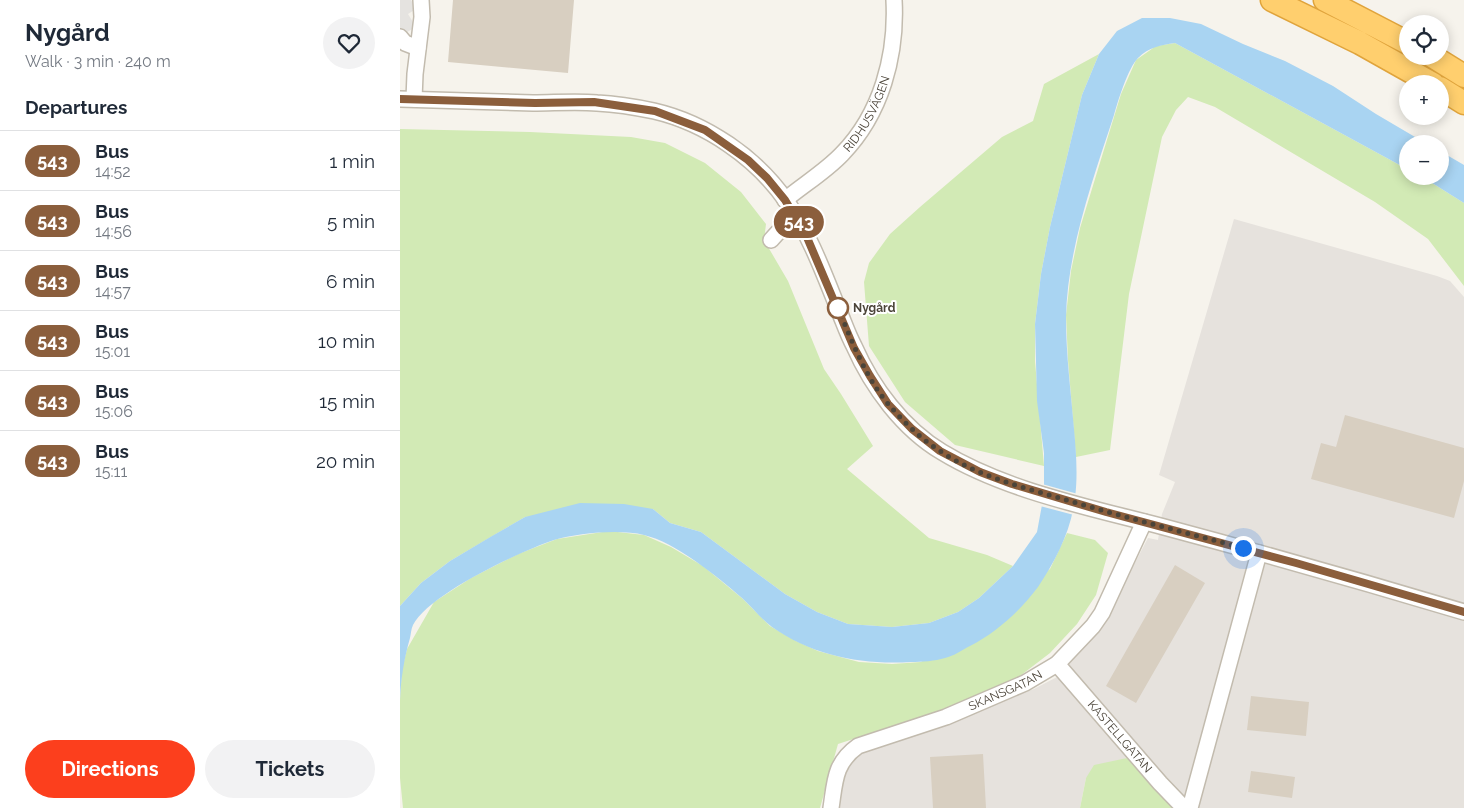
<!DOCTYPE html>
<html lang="en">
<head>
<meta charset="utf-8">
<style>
	:root { --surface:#fff; --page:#f2f2f3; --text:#1f2937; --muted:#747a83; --line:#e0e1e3; --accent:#fc3f1d }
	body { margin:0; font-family:Raleway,sans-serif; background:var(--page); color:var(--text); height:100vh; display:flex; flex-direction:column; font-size:19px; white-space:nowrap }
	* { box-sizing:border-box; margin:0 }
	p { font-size:16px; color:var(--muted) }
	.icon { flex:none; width:28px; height:28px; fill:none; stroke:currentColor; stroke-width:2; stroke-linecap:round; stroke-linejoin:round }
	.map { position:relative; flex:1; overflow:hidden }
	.sheet { display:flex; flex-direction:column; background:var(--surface); width:400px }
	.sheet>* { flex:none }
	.badge { padding:0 10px; border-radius:16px; font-size:18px; line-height:32px }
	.controls { position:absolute; left:999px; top:15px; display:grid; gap:10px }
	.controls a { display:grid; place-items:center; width:50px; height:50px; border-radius:50%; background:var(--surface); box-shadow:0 2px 12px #0003; font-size:25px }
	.you { position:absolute; width:25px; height:25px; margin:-12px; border:4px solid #fff; border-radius:50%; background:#1a73e8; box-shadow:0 0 0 8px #1a73e833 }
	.map>.badge { position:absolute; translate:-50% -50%; box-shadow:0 0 0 2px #fff }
	h2 { padding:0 25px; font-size:19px; line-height:45px }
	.round { display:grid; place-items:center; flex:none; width:52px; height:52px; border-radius:26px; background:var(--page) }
	.headline { display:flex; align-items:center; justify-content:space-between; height:85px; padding:0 25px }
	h1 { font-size:24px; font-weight:700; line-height:38px }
	.cta { display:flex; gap:10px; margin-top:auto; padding:10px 25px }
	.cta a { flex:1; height:58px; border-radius:30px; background:var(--accent); color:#fff; font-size:20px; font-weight:700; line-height:58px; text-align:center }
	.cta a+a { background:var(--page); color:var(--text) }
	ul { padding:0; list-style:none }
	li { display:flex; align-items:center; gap:15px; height:60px; padding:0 25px; border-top:1px solid var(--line) }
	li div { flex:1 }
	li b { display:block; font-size:19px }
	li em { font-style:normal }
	li .badge { min-width:55px; font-weight:700; text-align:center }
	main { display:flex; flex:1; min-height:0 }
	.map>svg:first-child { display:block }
	.industrial { fill:#e6e2dd }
	.green { fill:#d2eab5 }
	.parking { fill:#e5e3e0 }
	.water { fill:#a9d4f2 }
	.pier { fill:#f6f3ec }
	.building { fill:#d8cfc1 }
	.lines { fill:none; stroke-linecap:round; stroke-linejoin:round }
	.minor-casing { stroke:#c2bbae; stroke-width:18 }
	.highway-casing { stroke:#e0a43c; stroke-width:25 }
	.minor { stroke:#fff; stroke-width:15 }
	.highway { stroke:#ffcf6e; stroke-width:22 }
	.line-casing { stroke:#fff; stroke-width:11 }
	.line { stroke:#8b5e3c; stroke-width:8 }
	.walk { stroke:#4b4439; stroke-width:5; stroke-dasharray:0 9 }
	.stop-dot { fill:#fff; stroke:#8b5e3c; stroke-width:2.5 }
	.labels { text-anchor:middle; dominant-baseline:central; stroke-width:4; stroke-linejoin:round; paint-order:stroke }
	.street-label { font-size:12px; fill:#4b4439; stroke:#fff }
	.stop-label { font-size:12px; font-weight:bold; fill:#4b4439; stroke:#fff; text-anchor:start }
</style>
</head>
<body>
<main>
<section class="sheet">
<div class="headline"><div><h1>Nygård</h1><p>Walk · 3 min · 240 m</p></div><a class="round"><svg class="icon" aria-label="heart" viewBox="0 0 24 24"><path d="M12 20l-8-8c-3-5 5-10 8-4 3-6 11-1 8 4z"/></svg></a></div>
<h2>Departures</h2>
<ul>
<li><span class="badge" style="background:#8b5e3c;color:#fff">543</span><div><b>Bus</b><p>14:52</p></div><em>1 min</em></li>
<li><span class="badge" style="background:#8b5e3c;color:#fff">543</span><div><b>Bus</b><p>14:56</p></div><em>5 min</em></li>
<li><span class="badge" style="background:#8b5e3c;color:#fff">543</span><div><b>Bus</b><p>14:57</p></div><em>6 min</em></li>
<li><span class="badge" style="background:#8b5e3c;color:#fff">543</span><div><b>Bus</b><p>15:01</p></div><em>10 min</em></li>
<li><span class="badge" style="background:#8b5e3c;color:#fff">543</span><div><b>Bus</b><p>15:06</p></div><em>15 min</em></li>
<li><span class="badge" style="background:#8b5e3c;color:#fff">543</span><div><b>Bus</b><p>15:11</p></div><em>20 min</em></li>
</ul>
<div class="cta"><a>Directions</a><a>Tickets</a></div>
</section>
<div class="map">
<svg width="1064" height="808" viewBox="0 0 1064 808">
	<rect width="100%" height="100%" fill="#f6f3ec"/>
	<path class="industrial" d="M834,219L1037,276L1050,281L1064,297V808H773L727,758L686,778L680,808H440L441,777L455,752L634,689L659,676L709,612L748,538L758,540L762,514L775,482L759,475Z"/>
	<path class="green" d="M775,43L1007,169L1008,176H1021L1064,203V286L1028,239L975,202L815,107L788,97L776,110L762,137L729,294L710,450L676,457L668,360L666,315L671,271L680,228L721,94L736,60L756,46Z
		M699,54L682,95L650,227L641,274L635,324V361L644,466L555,445L505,402L469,346L464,282L469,263L490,234L520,207L602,137L633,121L644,84Z
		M0,129L130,132L231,137L265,143L305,163L341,192L366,224L364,240L388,281L424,369L441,394L473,446L447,469L529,538L587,555L613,566L579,598L558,612L529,623L492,627L448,624L417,612L385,594L301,532L270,523L253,509L125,517L50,561L21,583L0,606Z
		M209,531L244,535L271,547L303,566L343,599L370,626L396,641L418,651L459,662L492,664L521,662L650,569L667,533L695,540L708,553L696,595L677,624L650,653L612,682L533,713L438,744L420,808H3L0,778V700L2,669L7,649L34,602L71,578L118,554L157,539Z
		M727,758L773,808H680L686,778L694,765Z"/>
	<path class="parking" d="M0,0H11L16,9L8,14L16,27L0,36Z"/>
	<path class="water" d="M742,18H770L801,24L843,44L885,61L933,86L976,114L1027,144H1008L1007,169L775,43C761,45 749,47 738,58C728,68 718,101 714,115C693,179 667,251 666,318C666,355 671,392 674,429C676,451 678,475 675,498C671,531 656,560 638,587C620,611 597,632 570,646C562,650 554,656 545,658C535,661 522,662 511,662C462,665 413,656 372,627C361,619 353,608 342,598C318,577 275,542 244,535C220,529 178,533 154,540C121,551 29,594 13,625C11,629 11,634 10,638C4,659 1,678 0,700V606L21,583L50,561L92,536L125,517L180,503L224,504L253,509L270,523L301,532L385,594L417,612L448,624L492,627L529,623L558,612L579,598L613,566L637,532L644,494V453L637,401L635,324L641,274L650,227L682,95L699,54L717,31Z
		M1040,151L1064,165V203L1021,176H1040Z"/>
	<path class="pier" d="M642,484L678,494L674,515L640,506Z"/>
	<path class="building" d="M53,0H174L168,73L48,62Z
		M945,415L1064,448V481L1054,518L911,479L921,443L936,447Z
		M775,565L805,583L736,703L706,686Z
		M851,696L909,702L906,736L847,730Z
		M583,754L586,808H533L530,757Z
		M851,771L895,777L892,798L848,792Z"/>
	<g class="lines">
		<defs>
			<g id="minor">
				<path d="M0,37L5,43L18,48"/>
				<path d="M0,99C44,100 89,102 133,103C154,103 176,101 197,103C216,104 235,107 254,111C306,123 357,158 387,202C410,235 424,274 439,311C444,323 448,335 454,346C472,387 503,429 542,452C606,491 692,508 764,527C865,554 964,582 1064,612"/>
				<path d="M14,99L15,74L22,17L21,0"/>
				<path id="s1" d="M385,200C403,185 426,171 442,154C481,114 497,56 494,0"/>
				<path d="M371,240L380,230L396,217"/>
				<path id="s2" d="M657,664L760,783L784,808"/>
				<path id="s3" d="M431,808C435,782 434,763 458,746L546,717L625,683L657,664L693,626L702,613L744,522"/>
				<path d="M790,808L859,553"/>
			</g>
			<path id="highway" d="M872,0L960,43L1033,84
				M925,0L1008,43
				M1032,56L1064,76
				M1040,88L1064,103"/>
		</defs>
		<use href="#minor" class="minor-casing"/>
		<use href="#highway" class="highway-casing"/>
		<use href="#minor" class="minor"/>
		<use href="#highway" class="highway"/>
	</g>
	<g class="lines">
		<defs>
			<path id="line" d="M0,99L135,103L194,102L255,111L305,130L348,160L367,178L385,200L406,235L454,348L470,376L488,404L512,429L540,451L580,472L612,484L706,512L896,563L1064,612"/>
		</defs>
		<use href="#line" class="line-casing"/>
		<use href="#line" class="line"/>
		<path class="walk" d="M438,308C452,341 465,377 489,405C504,422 521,439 540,451C577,476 622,487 663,499C723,517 783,532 843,548"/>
	</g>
	<circle class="stop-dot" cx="438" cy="308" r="10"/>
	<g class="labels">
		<g class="street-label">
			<text stroke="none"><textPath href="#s1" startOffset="121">RIDHUSVÄGEN</textPath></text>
			<text stroke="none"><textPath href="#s3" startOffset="228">SKANSGATAN</textPath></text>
			<text stroke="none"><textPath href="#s2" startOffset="96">KASTELLGATAN</textPath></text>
		</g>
		<g class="stop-label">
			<text x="453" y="308">Nygård</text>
		</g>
	</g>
</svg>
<div class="controls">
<a><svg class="icon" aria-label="locate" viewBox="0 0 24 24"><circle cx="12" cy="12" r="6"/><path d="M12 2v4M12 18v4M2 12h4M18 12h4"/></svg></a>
<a>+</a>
<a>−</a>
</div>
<div class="you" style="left:843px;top:548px"></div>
<b class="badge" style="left:399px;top:222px;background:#8b5e3c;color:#fff">543</b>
</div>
</main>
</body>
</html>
